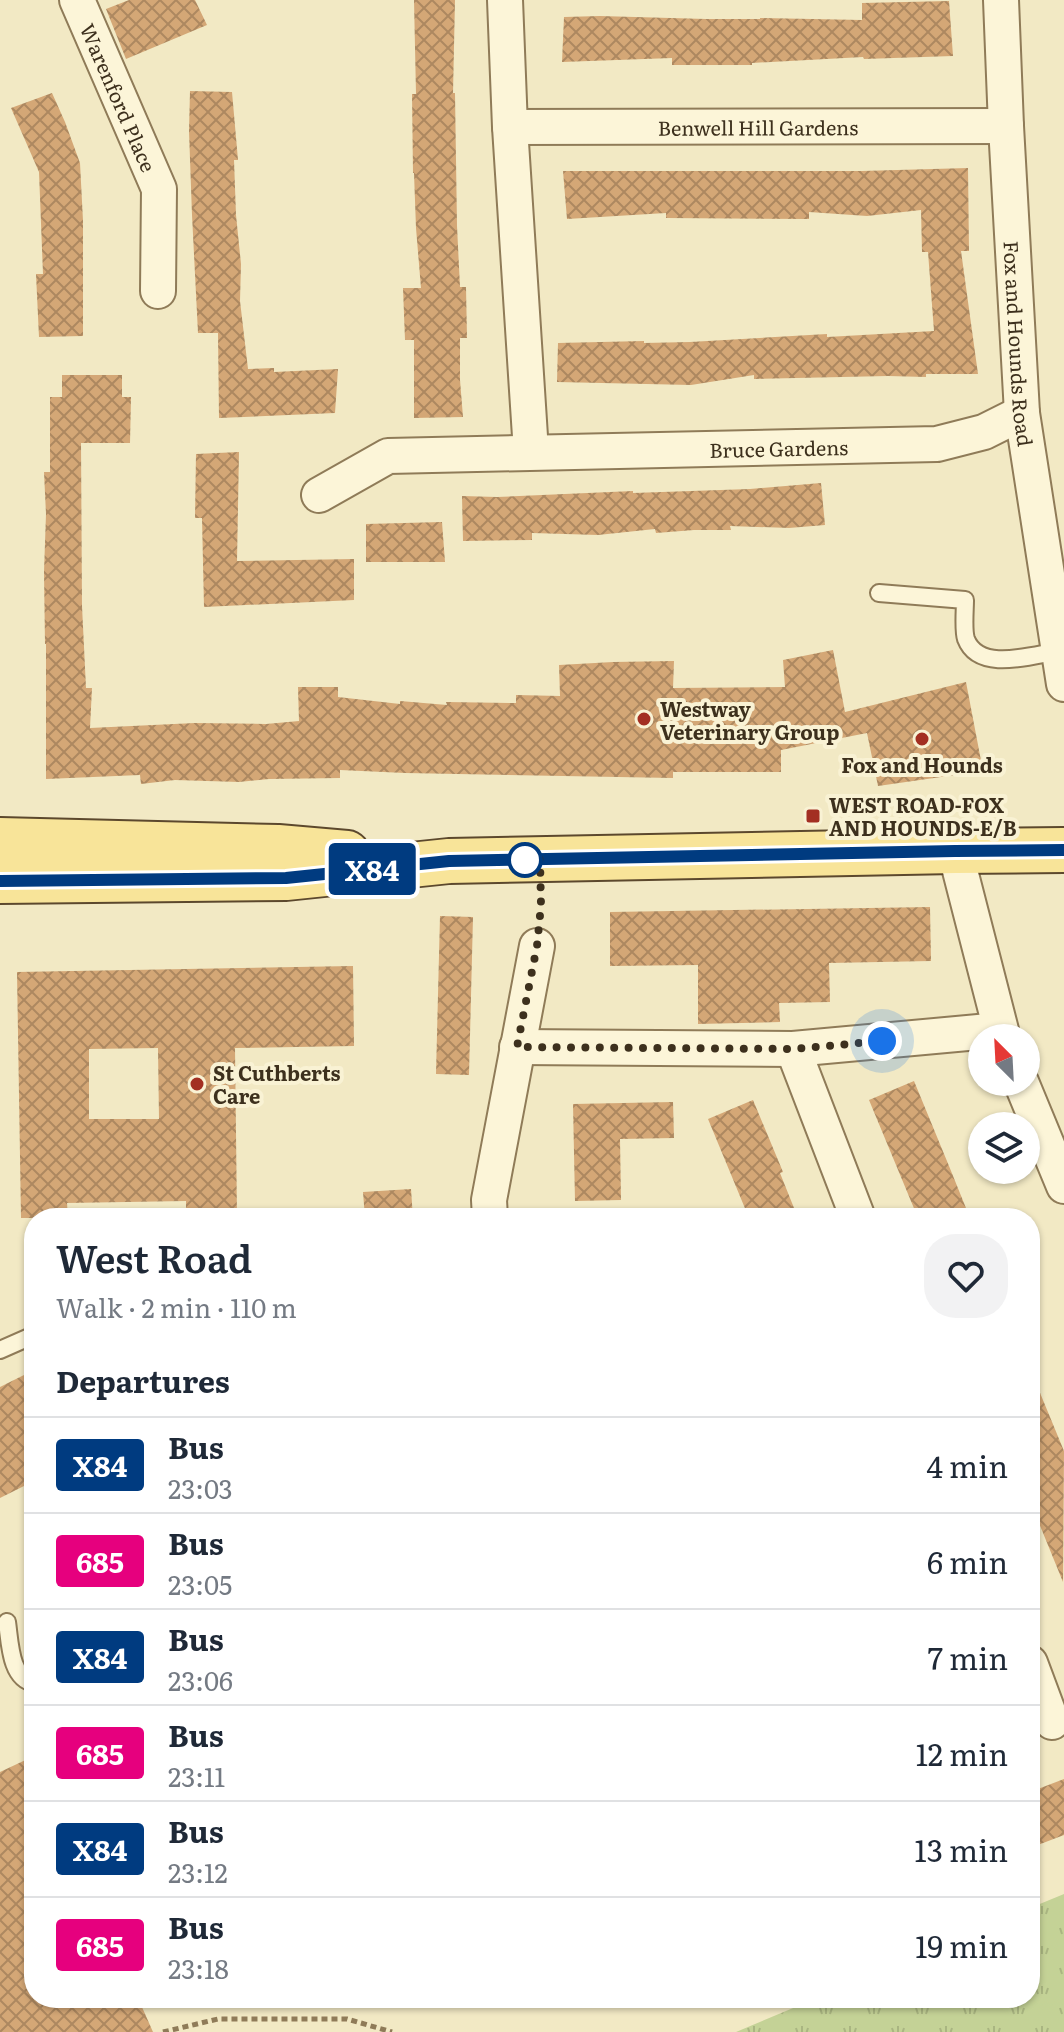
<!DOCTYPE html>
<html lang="en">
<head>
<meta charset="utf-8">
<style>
	:root { --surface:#fff; --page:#f2f2f3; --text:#1f2937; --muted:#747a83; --line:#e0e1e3 }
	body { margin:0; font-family:Literata,serif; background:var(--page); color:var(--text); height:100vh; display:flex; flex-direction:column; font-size:30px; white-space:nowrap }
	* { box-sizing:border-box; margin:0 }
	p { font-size:26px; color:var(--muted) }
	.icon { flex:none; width:44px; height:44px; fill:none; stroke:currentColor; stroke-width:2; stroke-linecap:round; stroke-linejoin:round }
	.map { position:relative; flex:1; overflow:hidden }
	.sheet { position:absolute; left:24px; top:1208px; width:1016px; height:800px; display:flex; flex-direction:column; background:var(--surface); border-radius:32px; box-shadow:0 2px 6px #0004 }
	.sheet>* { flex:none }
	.badge { padding:0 16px; border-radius:6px; font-size:28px; line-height:52px }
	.needle { width:52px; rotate:336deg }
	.buttons { position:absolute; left:968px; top:1024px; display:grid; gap:16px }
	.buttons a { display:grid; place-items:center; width:72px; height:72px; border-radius:50%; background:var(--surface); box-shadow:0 2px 6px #0004; font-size:40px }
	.you { position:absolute; width:40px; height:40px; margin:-20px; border:6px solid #fff; border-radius:50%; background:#1a73e8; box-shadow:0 0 0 12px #1a73e833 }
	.map>.badge { position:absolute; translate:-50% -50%; box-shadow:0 0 0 4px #fff }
	h2 { padding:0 32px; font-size:30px; line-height:72px }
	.round { display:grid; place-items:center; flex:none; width:84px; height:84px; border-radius:32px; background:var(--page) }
	.head { display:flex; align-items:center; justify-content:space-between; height:136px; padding:0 32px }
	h1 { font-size:38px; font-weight:600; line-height:60px }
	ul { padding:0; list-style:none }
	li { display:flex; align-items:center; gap:24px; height:96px; padding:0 32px; border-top:2px solid var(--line) }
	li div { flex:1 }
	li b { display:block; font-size:30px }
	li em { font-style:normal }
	li .badge { min-width:88px; font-weight:700; text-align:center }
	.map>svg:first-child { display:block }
	.park { fill:url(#park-tufts) }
	.building { fill:url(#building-cross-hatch); fill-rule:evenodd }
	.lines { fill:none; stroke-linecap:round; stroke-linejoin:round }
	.lane-casing { stroke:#8f7b58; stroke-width:20 }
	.street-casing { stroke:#8f7b58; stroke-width:38 }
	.primary-casing { stroke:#5c482d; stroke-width:48 }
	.path { stroke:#8f7b58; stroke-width:5; stroke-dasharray:6 4; stroke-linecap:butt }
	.lane { stroke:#fcf5d8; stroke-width:16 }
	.street { stroke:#fcf5d8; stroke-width:34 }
	.primary { stroke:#f8e499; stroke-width:44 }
	.line-casing { stroke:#fff; stroke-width:18 }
	.line { stroke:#003b80; stroke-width:12 }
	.walk { stroke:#3d301d; stroke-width:8; stroke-dasharray:0 14.4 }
	.poi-dot { fill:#a32f22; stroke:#f9f2d4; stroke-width:3 }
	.stop-dot { fill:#fff; stroke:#003b80; stroke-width:4 }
	.labels { text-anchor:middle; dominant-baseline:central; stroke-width:8; stroke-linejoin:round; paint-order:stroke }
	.street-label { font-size:20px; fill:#3d301d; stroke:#f9f2d4 }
	.poi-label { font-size:20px; font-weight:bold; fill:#3d301d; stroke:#f9f2d4; text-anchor:start }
</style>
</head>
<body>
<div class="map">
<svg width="1064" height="2032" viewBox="0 0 1064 2032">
	<defs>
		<pattern id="park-tufts" width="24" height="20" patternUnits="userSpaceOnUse" patternTransform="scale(2)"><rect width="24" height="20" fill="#c4d296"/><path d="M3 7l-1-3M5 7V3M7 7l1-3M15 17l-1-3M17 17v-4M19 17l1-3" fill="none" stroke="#a9b581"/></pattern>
		<pattern id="building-cross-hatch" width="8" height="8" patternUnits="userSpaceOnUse" patternTransform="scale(2)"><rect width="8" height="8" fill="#d4a776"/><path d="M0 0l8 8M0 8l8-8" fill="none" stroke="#ad8860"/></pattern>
	</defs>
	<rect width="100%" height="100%" fill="#f2e9c4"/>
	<path class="park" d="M1064,1894V2032H736L817,1998H1030V1908Z"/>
	<path class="building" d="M129,0H195L207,25L126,59L106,9Z
		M414,0H455L453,93H455L457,226L460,287H466L467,338H460V380L463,417L414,418V340H405L403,288H421L416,228L414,173H413L412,94H416Z
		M949,1L953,56L864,59L863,57L752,63V65H672V58L562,62L564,17L600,16L706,19H760V18L862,20V3Z
		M190,91L232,92L238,160H234L236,215L241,264L240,301L248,369L274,368V372L338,369L335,413L219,418L218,333H198L192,215L189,131Z
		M52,93L65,122L80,163L83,221V336L39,337L36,274H43L39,172L11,108Z
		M968,168L969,251H961L978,374H926V377L888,376L754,379V375L691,385L557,382L558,343L644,341V343L690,342L827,334V337L934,331L928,252H922L921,210L867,216L809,212V219L666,218V213L567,219L563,171H862Z
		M62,375H122V397H131L130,443H81L82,606L86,688H92L90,728L195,723L266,724L299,721L298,687H338V697L400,704V701L447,705L446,702L516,703V695L560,696L559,665L613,662L674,661L673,688L785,687L783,660L833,650L845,712L966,682L983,771L878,786L867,733L781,750V772H673V778L405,773L340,770V778L269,779L239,782L175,780L141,784L140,775L46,779V644H45L44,572L46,514L44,472H50V397H62Z
		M239,452L237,561L354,559V600L204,607L202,518H195L196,454Z
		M821,483L825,525L789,528L730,526L731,530H694L656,533L655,529L598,535L532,533V540L463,541L462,496L497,497L633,491V493L750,489Z
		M442,522L445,562H366V524Z
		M930,907L931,961L829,963L830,1002L779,1003L780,1022L698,1024V965L610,966V912Z
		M440,916L473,917L469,1075L436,1074Z
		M353,966L354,1046L235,1048L237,1218H186V1201L67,1203L68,1218H21L17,972ZM158,1048L159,1119H89V1049Z
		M914,1081L949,1166L970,1218H918L869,1100Z
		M753,1100L783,1172L780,1173L798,1218H749L708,1119Z
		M673,1102L674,1138L620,1139L621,1200L575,1201L573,1104Z
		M411,1189L413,1218H365L363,1192Z
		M34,1370V1481L0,1498V1387Z
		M1031,1371L1064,1451L1063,1582L1030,1501Z
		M34,1756V1998H138L153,2032H0V1772Z
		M1064,1779V1835L1030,1848V1792Z"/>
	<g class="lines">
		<defs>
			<path id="lane" d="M879,593L965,600C965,610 963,630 966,639C979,673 1032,655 1059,651
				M0,1350L34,1335
				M7,1622C10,1642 10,1679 34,1683"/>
			<g id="street">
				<path id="s1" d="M77,0L159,189L158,291"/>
				<path d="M505,0L510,127L531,452"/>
				<path id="s2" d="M1001,0L1006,126L1022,413L1064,684"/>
				<path id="s3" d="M510,127L1006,126"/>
				<path id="s4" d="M319,495L388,456L937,444L984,432L1022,413"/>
				<path d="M955,851L1003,1038"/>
				<path d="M517,1047L793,1049L1000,1030"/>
				<path d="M793,1049L858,1218"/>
				<path d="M1021,1082L1064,1186"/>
				<path d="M490,1218L489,1200L537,946"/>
				<path d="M1030,1663L1052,1722"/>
			</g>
			<path id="primary" d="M0,840L278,847L347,853
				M0,881L286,878L449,861L955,851L1064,850"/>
		</defs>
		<use href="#lane" class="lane-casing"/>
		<use href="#street" class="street-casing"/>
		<use href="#primary" class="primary-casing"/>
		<path class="path" d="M163,2032L218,2019H347L392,2032"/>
		<use href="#lane" class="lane"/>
		<use href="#street" class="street"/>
		<use href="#primary" class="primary"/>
	</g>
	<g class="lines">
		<defs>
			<path id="line" d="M0,881L286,878L449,861L955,851L1064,850"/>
		</defs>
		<use href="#line" class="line-casing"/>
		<use href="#line" class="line"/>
		<path class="walk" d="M525,860L540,859L541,905L537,946L517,1047L793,1049L882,1041"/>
	</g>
	<g class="poi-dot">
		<circle cx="644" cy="719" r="8"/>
		<circle cx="922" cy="739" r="8"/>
		<rect x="805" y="808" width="16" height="16" rx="4"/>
		<circle cx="197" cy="1084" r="8"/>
	</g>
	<circle class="stop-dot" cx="525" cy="860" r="16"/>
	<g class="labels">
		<g class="street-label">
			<text stroke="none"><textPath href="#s1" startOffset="106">Warenford Place</textPath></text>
			<text stroke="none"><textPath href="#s3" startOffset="248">Benwell Hill Gardens</textPath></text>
			<text stroke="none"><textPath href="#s2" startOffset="344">Fox and Hounds Road</textPath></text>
			<text stroke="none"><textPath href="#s4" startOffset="470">Bruce Gardens</textPath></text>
		</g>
		<g class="poi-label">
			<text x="660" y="708">Westway<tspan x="660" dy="23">Veterinary Group</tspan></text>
			<text x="922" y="764" text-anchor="middle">Fox and Hounds</text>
			<text x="829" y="804">WEST ROAD-FOX<tspan x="829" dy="23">AND HOUNDS-E/B</tspan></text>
			<text x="213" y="1072">St Cuthberts<tspan x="213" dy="23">Care</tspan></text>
		</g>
	</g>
</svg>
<div class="buttons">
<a><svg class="needle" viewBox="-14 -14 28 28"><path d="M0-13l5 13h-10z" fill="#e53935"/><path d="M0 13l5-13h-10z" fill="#747a83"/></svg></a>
<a><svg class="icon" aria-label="layers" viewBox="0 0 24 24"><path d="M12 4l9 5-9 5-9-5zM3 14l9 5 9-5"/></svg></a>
</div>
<div class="you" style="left:882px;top:1041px"></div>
<b class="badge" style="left:372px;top:869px;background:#003b80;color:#fff">X84</b>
<section class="sheet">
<div class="head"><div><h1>West Road</h1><p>Walk · 2 min · 110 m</p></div><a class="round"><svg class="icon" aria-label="heart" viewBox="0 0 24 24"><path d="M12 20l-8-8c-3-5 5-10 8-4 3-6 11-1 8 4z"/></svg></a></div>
<h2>Departures</h2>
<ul>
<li><span class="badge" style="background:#003b80;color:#fff">X84</span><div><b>Bus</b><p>23:03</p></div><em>4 min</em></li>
<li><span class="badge" style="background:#e6007e;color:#fff">685</span><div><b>Bus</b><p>23:05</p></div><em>6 min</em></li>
<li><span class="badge" style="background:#003b80;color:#fff">X84</span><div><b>Bus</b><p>23:06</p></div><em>7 min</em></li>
<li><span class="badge" style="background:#e6007e;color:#fff">685</span><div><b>Bus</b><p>23:11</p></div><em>12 min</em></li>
<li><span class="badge" style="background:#003b80;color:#fff">X84</span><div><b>Bus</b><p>23:12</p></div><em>13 min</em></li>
<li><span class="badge" style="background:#e6007e;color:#fff">685</span><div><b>Bus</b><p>23:18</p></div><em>19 min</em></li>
</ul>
</section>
</div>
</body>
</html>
